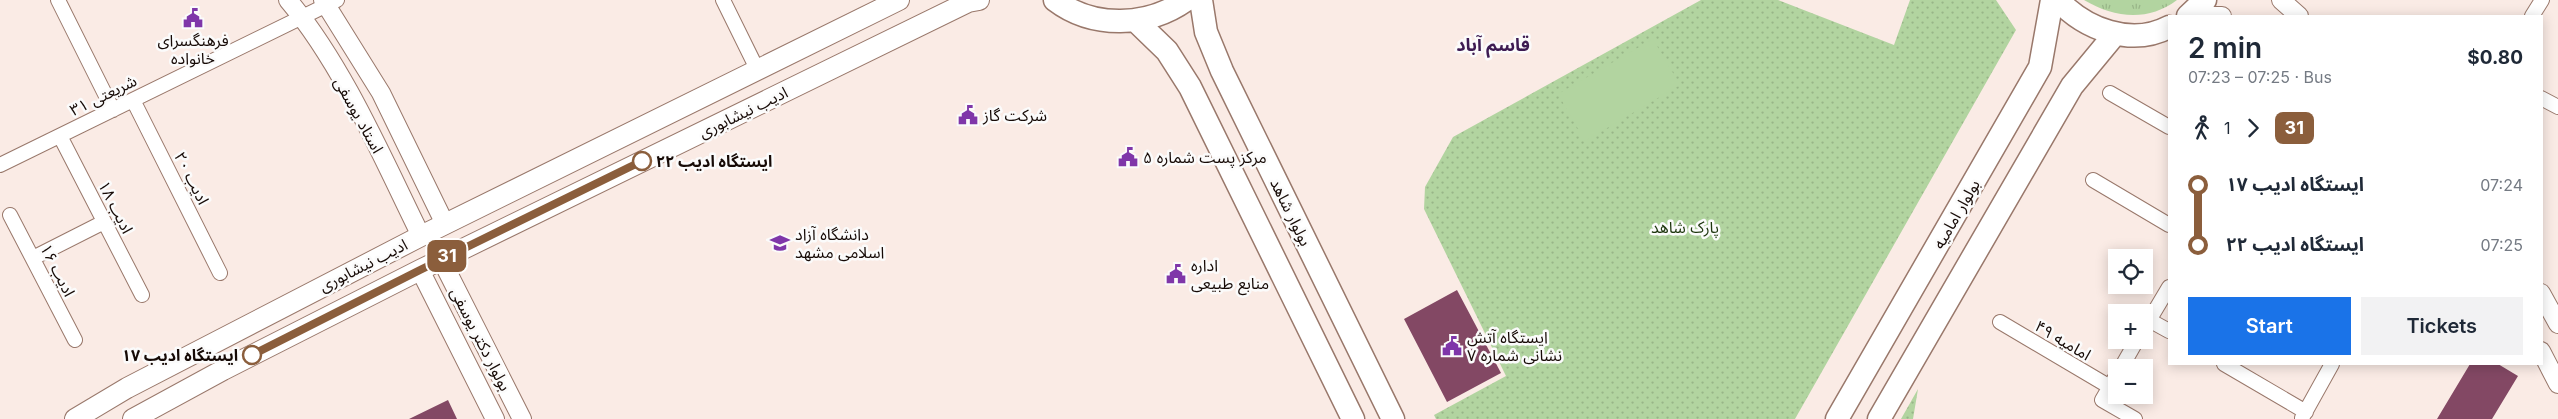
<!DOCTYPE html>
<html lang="en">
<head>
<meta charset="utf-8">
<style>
	:root { --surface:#fff; --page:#f2f2f3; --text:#1f2937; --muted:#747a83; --accent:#1a73e8 }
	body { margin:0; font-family:Inter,"Noto Sans Arabic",sans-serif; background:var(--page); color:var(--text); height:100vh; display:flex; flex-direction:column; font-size:19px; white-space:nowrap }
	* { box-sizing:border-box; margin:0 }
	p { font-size:16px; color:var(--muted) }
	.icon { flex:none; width:28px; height:28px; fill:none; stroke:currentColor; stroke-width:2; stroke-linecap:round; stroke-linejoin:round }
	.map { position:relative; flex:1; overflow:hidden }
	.drawer { position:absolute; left:2168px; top:15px; width:375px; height:350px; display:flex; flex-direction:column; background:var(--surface); border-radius:0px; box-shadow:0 2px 12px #0003 }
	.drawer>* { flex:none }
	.badge { padding:0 10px; border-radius:8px; font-size:18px; line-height:32px }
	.fabs { position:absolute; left:2108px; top:249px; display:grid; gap:10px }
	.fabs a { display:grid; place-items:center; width:45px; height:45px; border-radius:0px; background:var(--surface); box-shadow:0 2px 12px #0003; font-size:25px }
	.map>.badge { position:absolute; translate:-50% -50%; box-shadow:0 0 0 2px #fff }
	.legs { display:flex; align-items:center; gap:8px; height:55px; padding:0 20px; font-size:16px }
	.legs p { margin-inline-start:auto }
	.headline { display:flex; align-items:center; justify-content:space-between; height:85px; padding:0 20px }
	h1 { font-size:28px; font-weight:600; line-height:38px }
	.primary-button { display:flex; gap:10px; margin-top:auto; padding:10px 20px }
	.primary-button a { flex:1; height:58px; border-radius:0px; background:var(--accent); color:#fff; font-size:20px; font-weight:600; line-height:58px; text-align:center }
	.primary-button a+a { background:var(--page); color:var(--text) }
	ul { padding:0 20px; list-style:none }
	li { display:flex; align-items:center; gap:18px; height:60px; font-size:19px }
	li i { display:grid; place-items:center; width:8px; height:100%; margin:0 6px; background:currentColor }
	li i::after { content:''; width:12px; height:12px; margin:-6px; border:4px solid; border-radius:50%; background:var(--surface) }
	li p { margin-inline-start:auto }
	li:first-child i { background:linear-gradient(#0000 50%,currentColor 0) }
	li:last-child i { background:linear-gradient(currentColor 50%,#0000 0) }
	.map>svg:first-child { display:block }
	.grass { fill:url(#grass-tufts) }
	.park { fill:url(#park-dots) }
	.garden { fill:#b2d4a0 }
	.building { fill:#834864 }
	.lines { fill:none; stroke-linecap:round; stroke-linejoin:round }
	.minor-casing { stroke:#99786b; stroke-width:16 }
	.tertiary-casing { stroke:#99786b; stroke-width:20 }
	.secondary-casing { stroke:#99786b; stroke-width:22 }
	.primary-casing { stroke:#99786b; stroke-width:25 }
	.minor { stroke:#fff; stroke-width:14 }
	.tertiary { stroke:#fff; stroke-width:18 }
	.secondary { stroke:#fff; stroke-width:20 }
	.primary { stroke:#fff; stroke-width:22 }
	.line-1-casing { stroke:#fff; stroke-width:11 }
	.line-1 { stroke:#8b5e3c; stroke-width:8 }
	.stop-1-dot { fill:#fff; stroke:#8b5e3c; stroke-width:2.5 }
	.labels { text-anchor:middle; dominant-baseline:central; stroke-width:5; stroke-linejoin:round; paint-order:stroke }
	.poi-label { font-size:16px; fill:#160a06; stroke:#fbfbfb; text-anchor:start }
	.street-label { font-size:16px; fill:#160a06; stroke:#fbfbfb }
	.stop-label { font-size:16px; font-weight:bold; fill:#160a06; stroke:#fbfbfb; text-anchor:start }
	.park-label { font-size:16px; fill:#1e370e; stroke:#fbfbfb }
	.neighbourhood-label { font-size:18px; font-weight:bold; fill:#3d1b52; stroke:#fbfbfb }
</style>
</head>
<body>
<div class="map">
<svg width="2558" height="419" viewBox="0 0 2558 419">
	<defs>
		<pattern id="grass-tufts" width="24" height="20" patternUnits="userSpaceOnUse" patternTransform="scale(1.25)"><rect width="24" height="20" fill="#b2d4a0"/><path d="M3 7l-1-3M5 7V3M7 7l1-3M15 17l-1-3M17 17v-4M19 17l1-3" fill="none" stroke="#98b588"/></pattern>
		<pattern id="park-dots" width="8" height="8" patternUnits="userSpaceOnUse" patternTransform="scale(1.25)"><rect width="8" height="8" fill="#b2d4a0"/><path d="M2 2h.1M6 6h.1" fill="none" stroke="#98b588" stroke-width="1.8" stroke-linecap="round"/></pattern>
	</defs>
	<rect width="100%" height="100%" fill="#faebe5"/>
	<path class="grass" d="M2084,0H2177C2148,22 2114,18 2084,0Z"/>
	<path class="park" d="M1701,0H1778L1894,45L1910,0H1996L2016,30L1795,419H1436L1434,415L1506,376L1424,209L1425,187L1453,137Z
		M1918,389L1913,419H1901Z"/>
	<path class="garden" d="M1653,39L1680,85L1585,141L1558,94Z"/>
	<path class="building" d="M1457,290L1501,373L1447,402L1404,319Z
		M2470,364H2498L2518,376L2492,419H2437Z
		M448,400L457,419H409Z"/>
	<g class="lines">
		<defs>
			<path id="minor" d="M58,0L113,110
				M723,0L757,69
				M2532,16L2542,0
				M2110,93L2169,127
				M2541,98L2558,107
				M133,100L220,273
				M60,136L142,295
				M0,165L337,0
				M2093,180L2169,225
				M10,215L75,340
				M33,258L104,222
				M2149,320L2169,331
				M2000,322L2110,387
				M2144,329L2169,287
				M2224,364L2306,412
				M2121,368L2137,340
				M2116,376L2102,400L2135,419
				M2302,418L2332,364"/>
			<path id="tertiary" d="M288,0C343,65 383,159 421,236
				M323,0L381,93L445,224
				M2281,0L2299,16
				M2213,16H2222
				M441,259L522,419
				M420,270L495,419
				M2541,293L2558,324
				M2541,351L2558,384"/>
			<path id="secondary" d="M75,419L127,388L421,236L899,0
				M133,419L223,370L420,270L968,2L979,0"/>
			<path id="primary" d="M1055,0C1093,29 1148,27 1186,0
				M1201,0L1206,32L1222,71L1393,419
				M2058,0C2085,29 2131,47 2169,27
				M2188,16L2205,0
				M1136,21L1167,51L1190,87L1353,419
				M1837,419L2040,67L2052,0
				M1879,419L2072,86L2115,34"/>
		</defs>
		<use href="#minor" class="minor-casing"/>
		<use href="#tertiary" class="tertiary-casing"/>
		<use href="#secondary" class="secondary-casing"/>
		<use href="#primary" class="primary-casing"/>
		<use href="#minor" class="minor"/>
		<use href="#tertiary" class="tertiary"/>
		<use href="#secondary" class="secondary"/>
		<use href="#primary" class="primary"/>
	</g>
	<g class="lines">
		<defs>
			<path id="line-1" d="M252,355L420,270L642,161"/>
		</defs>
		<use href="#line-1" class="line-1-casing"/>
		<use href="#line-1" class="line-1"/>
	</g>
	<defs>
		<symbol id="civic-bare" viewBox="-9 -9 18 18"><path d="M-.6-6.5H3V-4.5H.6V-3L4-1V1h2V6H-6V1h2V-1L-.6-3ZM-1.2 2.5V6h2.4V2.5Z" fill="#7f36a9" stroke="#fbfbfb" stroke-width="2.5" paint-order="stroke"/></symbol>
		<symbol id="university-bare" viewBox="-9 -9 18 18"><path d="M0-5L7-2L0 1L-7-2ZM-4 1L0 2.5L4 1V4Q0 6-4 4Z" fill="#7f36a9" stroke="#fbfbfb" stroke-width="2.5" paint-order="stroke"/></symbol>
	</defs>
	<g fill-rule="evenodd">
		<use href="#civic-bare" x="179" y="4" width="28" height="28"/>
		<use href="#civic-bare" x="954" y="101" width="28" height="28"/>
		<use href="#civic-bare" x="1114" y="143" width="28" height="28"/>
		<use href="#university-bare" x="766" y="229" width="28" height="28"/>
		<use href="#civic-bare" x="1162" y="260" width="28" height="28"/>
		<use href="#civic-bare" x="1438" y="332" width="28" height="28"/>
	</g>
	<g class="stop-1-dot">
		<circle cx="642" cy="161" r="9"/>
		<circle cx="252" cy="355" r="9"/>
	</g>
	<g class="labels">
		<g class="poi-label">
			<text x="193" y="40" text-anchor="middle">فرهنگسرای<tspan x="193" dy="18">خانواده</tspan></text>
			<text x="983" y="115">شرکت گاز</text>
			<text x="1143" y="157">مرکز پست شماره ۵</text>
			<text x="795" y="234">دانشگاه آزاد<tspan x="795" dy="18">اسلامی مشهد</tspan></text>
			<text x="1191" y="265">اداره<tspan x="1191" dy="18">منابع طبیعی</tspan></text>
			<text x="1467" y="337">ایستگاه آتش<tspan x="1467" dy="18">نشانی شماره ۷</tspan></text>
		</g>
		<g class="street-label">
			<text transform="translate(103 95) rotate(-26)">شریعتی ۳۱</text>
			<text transform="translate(743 112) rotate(-26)">ادیب نیشابوری</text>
			<text transform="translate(359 115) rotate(61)">استاد یوسفی</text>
			<text transform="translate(192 178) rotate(63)">ادیب ۲۰</text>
			<text transform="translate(116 207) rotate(63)">ادیب ۱۸</text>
			<text transform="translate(1291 212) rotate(64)">بولوار شاهد</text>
			<text transform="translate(1956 214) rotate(-60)">بولوار امامیه</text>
			<text transform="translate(363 265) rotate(-27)">ادیب نیشابوری</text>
			<text transform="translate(58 270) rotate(63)">ادیب ۱۶</text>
			<text transform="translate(481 339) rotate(63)">بولوار دکتر یوسفی</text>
			<text transform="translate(2063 340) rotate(31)">امامیه ۴۹</text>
		</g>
		<g class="stop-label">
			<text x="656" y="161">ایستگاه ادیب ۲۲</text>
			<text x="238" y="355" text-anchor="end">ایستگاه ادیب ۱۷</text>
		</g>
		<g class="park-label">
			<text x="1685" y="227">پارک شاهد</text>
		</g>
		<g class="neighbourhood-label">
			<text x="1493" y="44">قاسم آباد</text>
		</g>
	</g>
</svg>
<div class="fabs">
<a><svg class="icon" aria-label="locate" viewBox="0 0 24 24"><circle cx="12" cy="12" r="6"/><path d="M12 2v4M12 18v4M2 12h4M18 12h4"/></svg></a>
<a>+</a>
<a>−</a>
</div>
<b class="badge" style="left:447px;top:256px;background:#8b5e3c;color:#fff">31</b>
<section class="drawer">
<div class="headline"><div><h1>2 min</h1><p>07:23 – 07:25 · Bus</p></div><b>$0.80</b></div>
<div class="legs"><svg class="icon" aria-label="walk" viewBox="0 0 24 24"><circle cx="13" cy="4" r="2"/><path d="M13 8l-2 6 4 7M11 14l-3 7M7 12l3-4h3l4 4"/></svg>1<svg class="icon" aria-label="forward" viewBox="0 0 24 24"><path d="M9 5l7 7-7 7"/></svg><b class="badge" style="background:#8b5e3c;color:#fff">31</b></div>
<ul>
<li><i style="color:#8b5e3c"></i><b>ایستگاه ادیب ۱۷</b><p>07:24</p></li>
<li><i style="color:#8b5e3c"></i><b>ایستگاه ادیب ۲۲</b><p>07:25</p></li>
</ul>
<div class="primary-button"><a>Start</a><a>Tickets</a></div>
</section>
</div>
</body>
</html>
